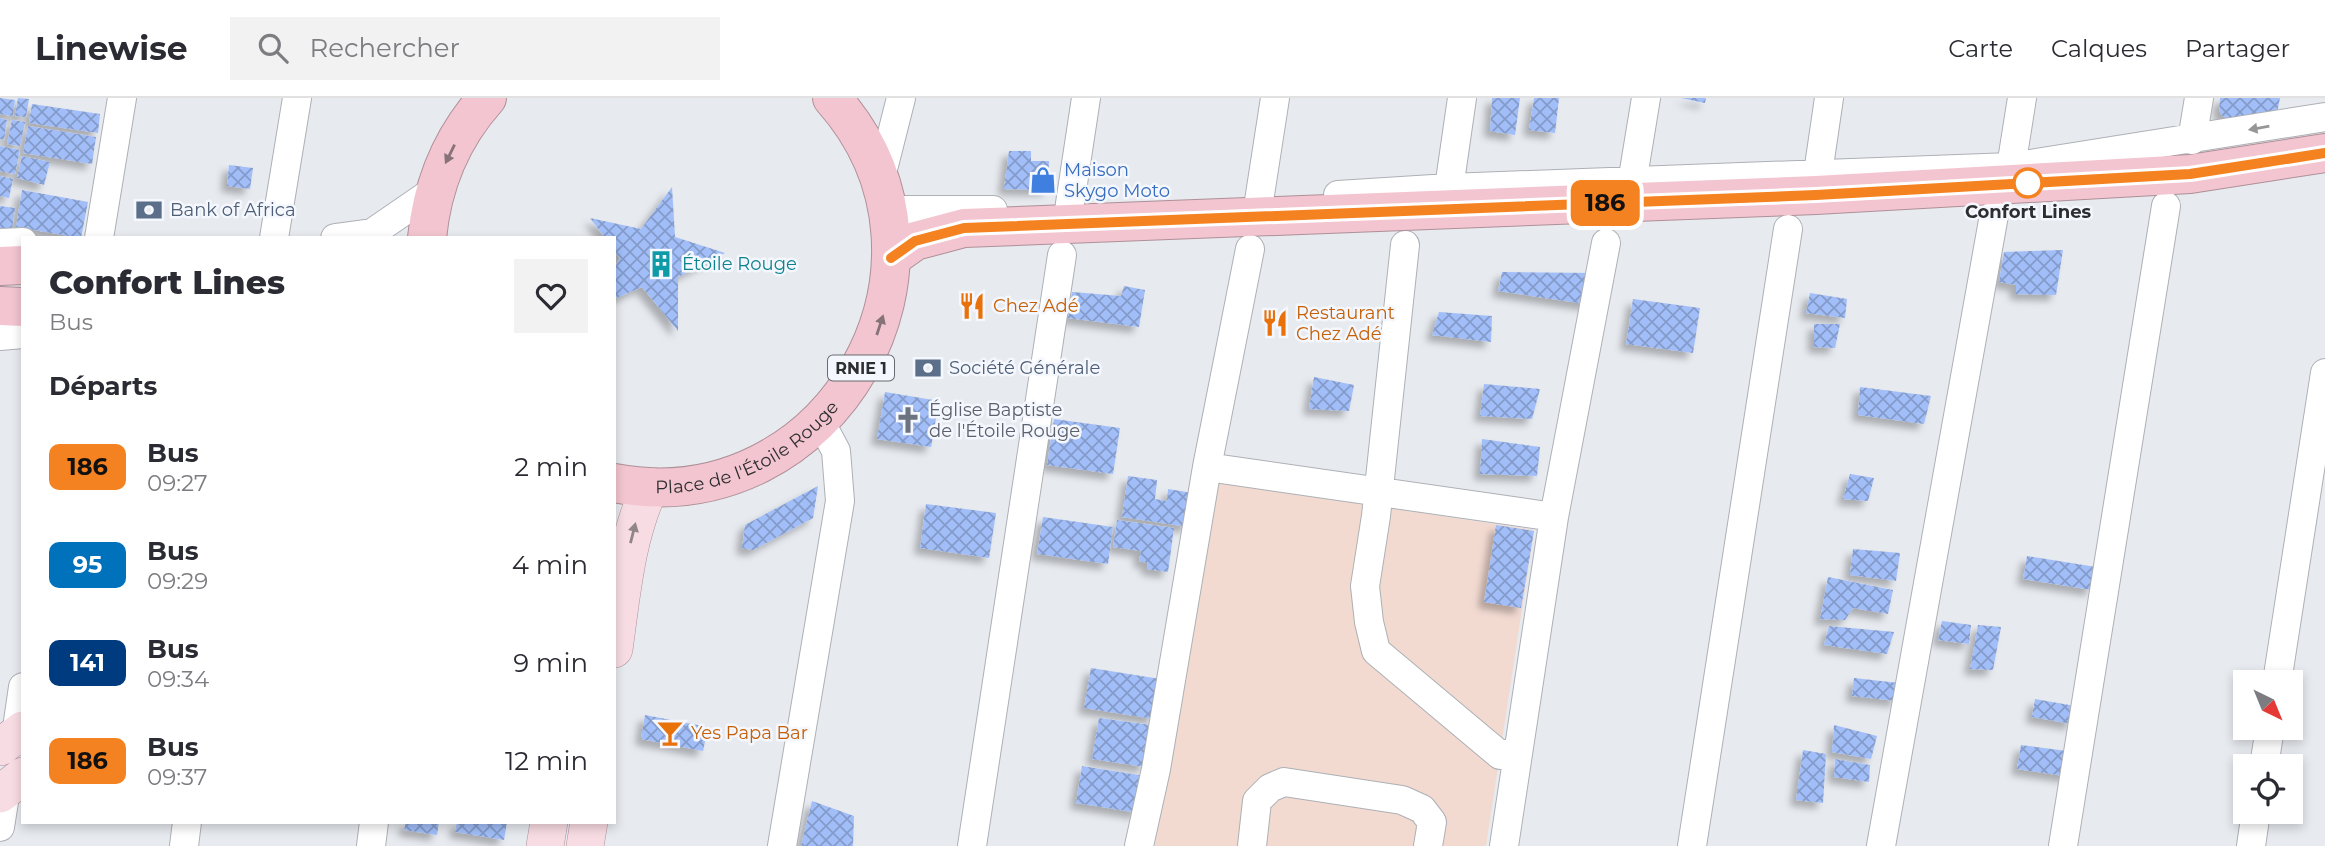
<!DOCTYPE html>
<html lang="fr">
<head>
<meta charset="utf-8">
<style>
	:root { --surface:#fff; --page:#f2f2f3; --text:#2b2b33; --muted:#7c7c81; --line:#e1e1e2 }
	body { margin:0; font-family:Montserrat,sans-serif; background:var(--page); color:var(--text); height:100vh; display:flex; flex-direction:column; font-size:26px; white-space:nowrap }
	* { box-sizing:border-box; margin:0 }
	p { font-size:23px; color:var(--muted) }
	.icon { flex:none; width:38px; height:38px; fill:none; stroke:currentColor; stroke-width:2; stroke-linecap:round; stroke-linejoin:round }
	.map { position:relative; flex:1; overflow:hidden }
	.panel { position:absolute; left:21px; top:138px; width:595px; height:588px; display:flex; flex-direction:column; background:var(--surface); border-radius:0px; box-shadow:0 4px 10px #0003 }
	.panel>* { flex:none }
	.badge { padding:0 14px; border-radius:10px; font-size:24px; line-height:46px }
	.needle { width:46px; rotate:137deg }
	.controls { position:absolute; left:2233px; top:572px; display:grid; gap:14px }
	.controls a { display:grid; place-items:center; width:70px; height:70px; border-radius:0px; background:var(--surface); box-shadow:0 4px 10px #0003; font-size:35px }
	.map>.badge { position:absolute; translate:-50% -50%; box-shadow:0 0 0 4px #fff }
	h2 { padding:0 28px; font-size:26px; line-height:63px }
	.round { display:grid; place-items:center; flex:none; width:74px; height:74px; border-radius:0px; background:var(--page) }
	.summary { display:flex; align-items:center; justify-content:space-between; height:119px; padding:0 28px }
	h1 { font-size:33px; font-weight:800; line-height:52px }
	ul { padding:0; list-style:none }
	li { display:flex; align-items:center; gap:21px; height:98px; padding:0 28px }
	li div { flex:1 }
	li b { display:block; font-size:26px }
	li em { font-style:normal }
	li .badge { min-width:77px; font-weight:700; text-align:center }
	header { display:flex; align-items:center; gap:42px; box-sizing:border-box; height:98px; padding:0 35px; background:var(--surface); border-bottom:2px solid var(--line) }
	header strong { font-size:33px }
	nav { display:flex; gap:38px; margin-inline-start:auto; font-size:24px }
	.search { width:490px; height:63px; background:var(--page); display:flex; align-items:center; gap:18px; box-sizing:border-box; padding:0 24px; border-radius:0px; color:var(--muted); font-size:26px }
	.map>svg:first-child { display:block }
	.commercial { fill:#f2dad1 }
	.building { fill:url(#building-cross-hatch); filter:url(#shadow) }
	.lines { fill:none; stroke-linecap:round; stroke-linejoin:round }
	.minor-casing { stroke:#adb0b5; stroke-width:30 }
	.major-casing { stroke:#ae9098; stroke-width:38 }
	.highway-casing { stroke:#ae9098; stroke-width:40 }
	.minor { stroke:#fff; stroke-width:28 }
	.major { stroke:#f8dce3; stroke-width:37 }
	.highway { stroke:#f3c5d0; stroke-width:38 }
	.oneway { fill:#969698 }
	.oneway2 { fill:#867278 }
	.oneway3 { fill:#92858a }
	.line-casing { stroke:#fff; stroke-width:16 }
	.line { stroke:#f58220; stroke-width:10 }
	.stop-dot { fill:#fff; stroke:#f58220; stroke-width:3.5 }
	.labels { text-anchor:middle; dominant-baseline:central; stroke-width:5; stroke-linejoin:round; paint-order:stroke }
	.shield { fill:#f4f7fd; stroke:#696a6e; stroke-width:2 }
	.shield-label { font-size:16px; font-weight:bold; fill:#2d2e30 }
	.shop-label { font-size:18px; fill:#366cbe; stroke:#f4f7fd; text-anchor:start }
	.service-label { font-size:18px; fill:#4e5e75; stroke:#f4f7fd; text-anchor:start }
	.stop-label { font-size:18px; font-weight:bold; fill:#2d2e30; stroke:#f4f7fd }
	.culture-label { font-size:18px; fill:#0d838f; stroke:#f4f7fd; text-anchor:start }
	.food-label { font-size:18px; fill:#c56008; stroke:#f4f7fd; text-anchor:start }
	.worship-label { font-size:18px; fill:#5b616d; stroke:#f4f7fd; text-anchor:start }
	.street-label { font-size:18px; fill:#2d2e30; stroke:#f4f7fd }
</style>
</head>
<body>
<header>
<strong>Linewise</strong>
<div class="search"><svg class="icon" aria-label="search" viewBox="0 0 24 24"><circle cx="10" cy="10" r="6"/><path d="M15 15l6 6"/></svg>Rechercher</div>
<nav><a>Carte</a><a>Calques</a><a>Partager</a></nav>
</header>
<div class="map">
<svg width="2325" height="748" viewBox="0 0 2325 748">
	<defs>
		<pattern id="building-cross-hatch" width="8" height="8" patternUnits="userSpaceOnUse" patternTransform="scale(1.75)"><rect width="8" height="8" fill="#a1bef9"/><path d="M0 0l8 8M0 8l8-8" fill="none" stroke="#849bca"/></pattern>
		<filter id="shadow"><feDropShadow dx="-6" dy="6" stdDeviation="3.5" flood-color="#0004"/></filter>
	</defs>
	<rect width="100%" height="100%" fill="#e7eaef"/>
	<path class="commercial" d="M1206,382L1534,432L1486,748H1155Z"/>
	<path class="building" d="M0,0L15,2L13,18L0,16Z
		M18,0L29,1L26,19L15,18Z
		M1492,0H1520L1515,37L1490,33Z
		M1534,0H1559L1555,35L1529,32Z
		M1681,0H1706L1705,5Z
		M2220,0H2280L2277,15L2230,21L2222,18L2219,12Z
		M32,6L100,16L98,35L29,25Z
		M0,20L7,22L4,42L0,41Z
		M12,22L25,24L20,48L7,46Z
		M28,28L96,39L92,66L23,55Z
		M0,48L20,52L15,76L0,73Z
		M1009,53H1031V63H1049L1048,92L1004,91Z
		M22,58L50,64L44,87L17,80Z
		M229,67L253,70L250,91L227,88Z
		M0,78L13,81L9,100L0,98Z
		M672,89L675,139L725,155L678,179V233L642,189L614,201V171L620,160L614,153V140H605L590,120L641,131Z
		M22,92L88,104L81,140L16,129Z
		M0,108L15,110L11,139L0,137Z
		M2063,152L2056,197L2016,196V187L1999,184L2004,154Z
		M1502,174L1595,175L1592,207L1498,193Z
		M1124,188L1145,192L1139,229L1068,220L1072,194L1121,198Z
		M1810,195L1847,201L1845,220L1806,215Z
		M1633,201L1700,210L1693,255L1626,246Z
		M1439,214L1492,218L1491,244L1432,237Z
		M1814,226H1840L1835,250L1814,249Z
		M1314,279L1354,287L1349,313L1309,311Z
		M1484,286L1540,291L1532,321L1480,318Z
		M1860,289L1931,298L1924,326L1858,317Z
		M885,294L939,303L931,349L877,341Z
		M1054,321L1120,330L1113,376L1047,367Z
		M1482,341L1540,349L1537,378L1480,376Z
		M1850,376L1874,380L1868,403L1843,401Z
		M1128,378L1157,382L1155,401L1167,403L1168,391L1193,395L1188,429L1122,419Z
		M818,388L813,420L753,452L742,450L745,427Z
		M926,406L996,415L989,460L920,450Z
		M1043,419L1113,429L1108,466L1037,456Z
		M1117,422L1174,430L1168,474L1147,471L1148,465L1139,463L1141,453L1113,449Z
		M1496,427L1534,433L1521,510L1484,504Z
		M1853,451L1900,455L1896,483L1850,477Z
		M2027,458L2096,469L2092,492L2023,481Z
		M1828,479L1893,492L1888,516L1853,510L1845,522L1820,521Z
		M1942,523L1971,527L1969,546L1938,542Z
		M1978,527L2001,529L1993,572L1970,571Z
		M1829,528L1894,534L1887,556L1824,547Z
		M1091,570L1160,581L1154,621L1084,610Z
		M1854,580L1899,585L1897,603L1852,598Z
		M2035,601L2075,608L2072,626L2032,619Z
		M645,617L708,629L703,653L641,641Z
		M1099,620L1151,627L1145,669L1092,661Z
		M1834,627L1877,638L1871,661L1832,654Z
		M2021,647L2075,654L2071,679L2017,671Z
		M1803,652L1826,656L1823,705L1796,702Z
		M1835,661L1870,667L1869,684L1834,679Z
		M1082,668L1145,678L1139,715L1076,705Z
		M812,703L854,718L853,748H801Z
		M406,724H439L437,737L404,732Z
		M457,724H507L504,742L455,734Z"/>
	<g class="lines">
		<defs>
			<path id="minor" d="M2192,42L2199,0
				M2011,69L2022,0
				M1818,75L1829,0
				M880,83L901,0
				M1632,85L1646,0
				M1449,90L1462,0
				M1338,97L1449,90L2011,69L2325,19
				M1259,103L1275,0
				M888,112H993
				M1069,112L1086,0
				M99,140L122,0
				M274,140L297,0
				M335,140L372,135L436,91
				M0,145L23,144
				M1405,147L1376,418L1365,488L1369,524L1376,553L1500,657L1517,654
				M0,238L23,236
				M1207,369L1554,419
				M2277,584L2325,275
				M16,637L23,589
				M2264,668L2270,630
				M0,729L6,691
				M184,748L187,724
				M371,748L374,724
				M782,748L840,403L836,353L820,323
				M972,748L1062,157
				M1139,748L1156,671L1207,369L1250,151
				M1252,748L1257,703L1270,690L1284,684L1402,702L1422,711L1432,724L1428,748
				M1504,748L1554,419L1606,145
				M1692,748L1788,131
				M1881,748L1994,117
				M2063,748L2166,108
				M2251,748L2256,714"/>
			<path id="major" d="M614,551C622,496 626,440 650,389
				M0,649L23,632
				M0,696L23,678
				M545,748L549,724
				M585,748L589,724"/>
			<g id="highway">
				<path d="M427,140C432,87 452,39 487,0"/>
				<path d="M891,160L915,143L964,130L1816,97L2190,76L2325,55"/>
				<path d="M0,168L23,167"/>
				<path d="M0,208L23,209"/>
				<path id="s1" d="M614,385C831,426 979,165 832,0"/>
			</g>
		</defs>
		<use href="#minor" class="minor-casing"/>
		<use href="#major" class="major-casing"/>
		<use href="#highway" class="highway-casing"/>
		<use href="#minor" class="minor"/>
		<use href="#major" class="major"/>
		<use href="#highway" class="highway"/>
	</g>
	<defs><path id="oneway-solid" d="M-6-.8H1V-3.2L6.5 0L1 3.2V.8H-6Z" transform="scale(1.75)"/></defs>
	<use class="oneway" href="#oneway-solid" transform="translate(2259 30) rotate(170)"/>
	<g class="oneway2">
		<use href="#oneway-solid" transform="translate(450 56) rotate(116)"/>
		<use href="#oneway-solid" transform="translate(880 227) rotate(-72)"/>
	</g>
	<use class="oneway3" href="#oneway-solid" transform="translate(633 435) rotate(-76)"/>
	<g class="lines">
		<defs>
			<path id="line" d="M891,160L915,143L964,130L1816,97L2190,76L2325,55"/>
		</defs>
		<use href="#line" class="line-casing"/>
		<use href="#line" class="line"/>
	</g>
	<defs>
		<symbol id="shop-bare" viewBox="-9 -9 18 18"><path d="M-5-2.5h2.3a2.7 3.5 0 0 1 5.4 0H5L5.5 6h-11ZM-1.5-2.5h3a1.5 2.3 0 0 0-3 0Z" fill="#3f7fe0" stroke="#f4f7fd" stroke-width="2.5" paint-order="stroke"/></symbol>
		<symbol id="bank-bare" viewBox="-9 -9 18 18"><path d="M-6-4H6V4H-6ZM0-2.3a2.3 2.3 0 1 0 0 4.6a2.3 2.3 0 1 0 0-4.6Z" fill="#5c6f8a" stroke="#f4f7fd" stroke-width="2.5" paint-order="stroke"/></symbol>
		<symbol id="building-bare" viewBox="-9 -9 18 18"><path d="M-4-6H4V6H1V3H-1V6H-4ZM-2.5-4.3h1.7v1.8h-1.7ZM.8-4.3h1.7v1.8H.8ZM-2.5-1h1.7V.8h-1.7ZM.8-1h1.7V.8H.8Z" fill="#0f9aa8" stroke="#f4f7fd" stroke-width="2.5" paint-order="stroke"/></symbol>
		<symbol id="restaurant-bare" viewBox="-9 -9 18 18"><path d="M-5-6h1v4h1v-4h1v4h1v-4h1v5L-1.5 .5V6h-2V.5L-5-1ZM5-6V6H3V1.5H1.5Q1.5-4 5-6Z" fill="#e8710a" stroke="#f4f7fd" stroke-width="2.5" paint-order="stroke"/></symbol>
		<symbol id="church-bare" viewBox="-9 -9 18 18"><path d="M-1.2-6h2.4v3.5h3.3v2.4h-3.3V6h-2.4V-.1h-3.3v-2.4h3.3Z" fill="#6b7280" stroke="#f4f7fd" stroke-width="2.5" paint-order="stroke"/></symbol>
		<symbol id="bar-bare" viewBox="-9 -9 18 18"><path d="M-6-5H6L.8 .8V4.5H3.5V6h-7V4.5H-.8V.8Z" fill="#e8710a" stroke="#f4f7fd" stroke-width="2.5" paint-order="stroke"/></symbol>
	</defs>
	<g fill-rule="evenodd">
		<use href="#shop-bare" x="1024" y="63" width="38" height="38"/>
		<use href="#bank-bare" x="130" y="93" width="38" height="38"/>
		<use href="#building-bare" x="642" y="147" width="38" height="38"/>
		<use href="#restaurant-bare" x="953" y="189" width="38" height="38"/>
		<use href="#restaurant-bare" x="1256" y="206" width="38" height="38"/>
		<use href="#bank-bare" x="909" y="251" width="38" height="38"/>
		<use href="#church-bare" x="889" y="303" width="38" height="38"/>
		<use href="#bar-bare" x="651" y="616" width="38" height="38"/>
	</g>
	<circle class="stop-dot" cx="2028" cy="85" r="14"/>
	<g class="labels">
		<rect class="shield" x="828" y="257.5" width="66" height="25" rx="5"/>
		<g class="shield-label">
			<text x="861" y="270">RNIE 1</text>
		</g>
		<g class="shop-label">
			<text x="1064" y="72">Maison<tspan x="1064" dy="21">Skygo Moto</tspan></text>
		</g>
		<g class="service-label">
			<text x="170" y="112">Bank of Africa</text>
			<text x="949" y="270">Société Générale</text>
		</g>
		<g class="stop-label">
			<text x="2028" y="114">Confort Lines</text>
		</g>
		<g class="culture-label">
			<text x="682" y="166">Étoile Rouge</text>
		</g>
		<g class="food-label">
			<text x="993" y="208">Chez Adé</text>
			<text x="1296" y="215">Restaurant<tspan x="1296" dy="21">Chez Adé</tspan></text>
			<text x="691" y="635">Yes Papa Bar</text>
		</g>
		<g class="worship-label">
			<text x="929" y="312">Église Baptiste<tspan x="929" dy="21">de l'Étoile Rouge</tspan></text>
		</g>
		<g class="street-label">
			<text stroke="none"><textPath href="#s1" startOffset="144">Place de l'Étoile Rouge</textPath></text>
		</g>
	</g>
</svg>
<div class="controls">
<a><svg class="needle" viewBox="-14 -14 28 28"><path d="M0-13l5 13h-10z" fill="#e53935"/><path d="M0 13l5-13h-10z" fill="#7c7c81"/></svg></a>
<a><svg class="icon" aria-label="locate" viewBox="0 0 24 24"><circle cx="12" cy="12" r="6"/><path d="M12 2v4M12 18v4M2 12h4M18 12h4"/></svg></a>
</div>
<b class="badge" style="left:1605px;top:105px;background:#f58220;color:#111">186</b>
<section class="panel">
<div class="summary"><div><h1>Confort Lines</h1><p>Bus</p></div><a class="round"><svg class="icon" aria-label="heart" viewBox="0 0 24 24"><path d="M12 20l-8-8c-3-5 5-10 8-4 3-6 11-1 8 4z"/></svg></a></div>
<h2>Départs</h2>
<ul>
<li><span class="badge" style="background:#f58220;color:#111">186</span><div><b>Bus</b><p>09:27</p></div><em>2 min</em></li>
<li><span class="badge" style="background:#0072bc;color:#fff">95</span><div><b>Bus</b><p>09:29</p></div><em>4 min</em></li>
<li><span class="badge" style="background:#003b80;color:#fff">141</span><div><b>Bus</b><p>09:34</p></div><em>9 min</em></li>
<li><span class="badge" style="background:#f58220;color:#111">186</span><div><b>Bus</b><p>09:37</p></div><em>12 min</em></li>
</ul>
</section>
</div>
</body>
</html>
